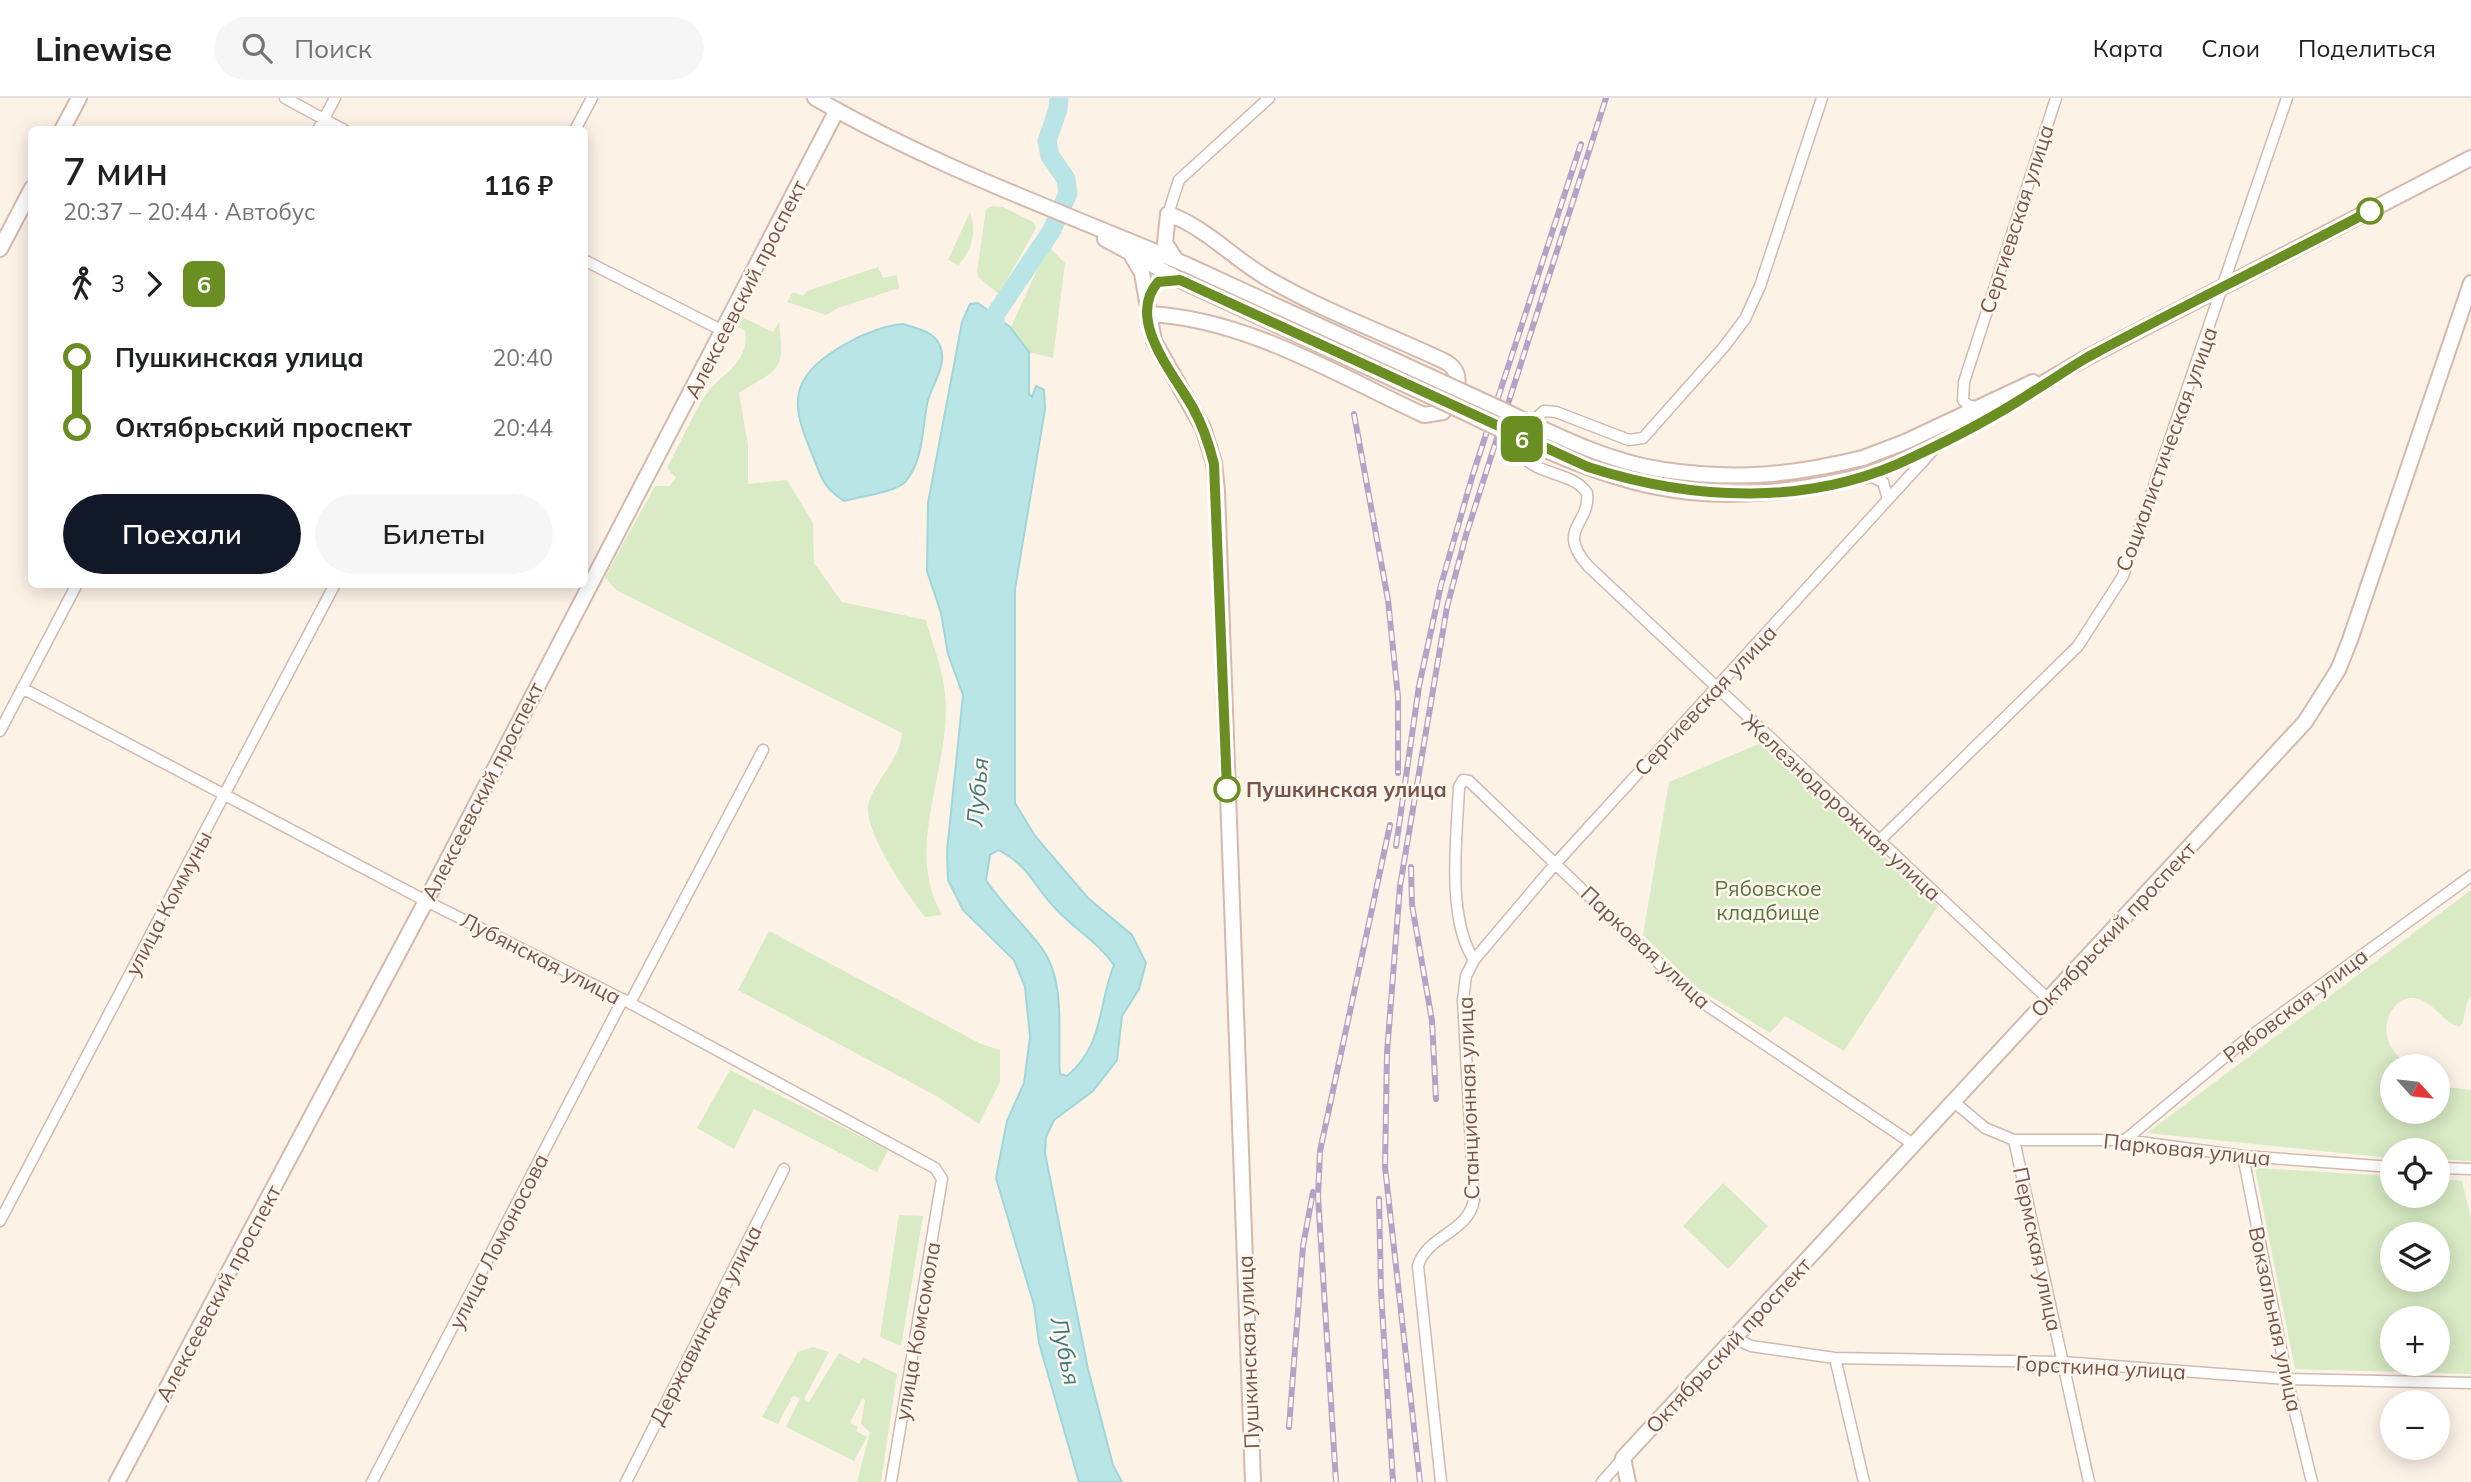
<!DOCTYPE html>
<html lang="ru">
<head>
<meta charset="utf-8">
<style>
	:root { --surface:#fff; --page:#f6f6f6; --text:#202124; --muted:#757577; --line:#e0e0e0; --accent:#111827 }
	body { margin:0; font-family:Mulish,sans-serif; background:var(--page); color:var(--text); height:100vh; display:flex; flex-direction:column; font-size:26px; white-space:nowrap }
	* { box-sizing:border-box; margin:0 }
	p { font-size:23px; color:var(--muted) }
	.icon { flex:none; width:38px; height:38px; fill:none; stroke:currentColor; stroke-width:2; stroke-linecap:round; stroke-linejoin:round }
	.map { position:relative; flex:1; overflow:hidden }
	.sheet { position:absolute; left:28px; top:28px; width:560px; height:462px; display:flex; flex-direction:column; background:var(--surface); border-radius:10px; box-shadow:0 4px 18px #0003 }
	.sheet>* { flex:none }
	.badge { padding:0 14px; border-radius:10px; font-size:24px; line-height:46px }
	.needle { width:46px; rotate:117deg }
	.buttons { position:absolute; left:2380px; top:956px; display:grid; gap:14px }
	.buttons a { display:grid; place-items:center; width:70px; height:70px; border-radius:50%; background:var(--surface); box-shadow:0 4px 18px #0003; font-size:35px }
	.map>.badge { position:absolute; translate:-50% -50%; box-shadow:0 0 0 4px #fff }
	.legs { display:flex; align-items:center; gap:10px; height:77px; padding:0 35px; font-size:23px }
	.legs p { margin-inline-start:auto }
	.head { display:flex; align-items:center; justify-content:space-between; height:119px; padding:0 35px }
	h1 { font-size:38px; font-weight:600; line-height:52px }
	.primary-button { display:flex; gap:14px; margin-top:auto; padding:14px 35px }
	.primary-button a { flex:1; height:80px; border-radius:42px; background:var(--accent); color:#fff; font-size:28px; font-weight:600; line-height:80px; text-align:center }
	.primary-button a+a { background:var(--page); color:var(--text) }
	ul { padding:0 35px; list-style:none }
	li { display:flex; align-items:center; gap:24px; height:70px; font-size:26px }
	li i { display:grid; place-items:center; width:10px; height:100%; margin:0 9px; background:currentColor }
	li i::after { content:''; width:18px; height:18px; margin:-9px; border:5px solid; border-radius:50%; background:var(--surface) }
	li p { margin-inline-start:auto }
	li:first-child i { background:linear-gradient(#0000 50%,currentColor 0) }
	li:last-child i { background:linear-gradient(currentColor 50%,#0000 0) }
	header { display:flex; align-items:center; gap:42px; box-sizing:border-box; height:98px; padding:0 35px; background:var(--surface); border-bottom:2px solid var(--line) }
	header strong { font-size:33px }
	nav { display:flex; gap:38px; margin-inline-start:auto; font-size:24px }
	.search { width:490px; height:63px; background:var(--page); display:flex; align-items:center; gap:18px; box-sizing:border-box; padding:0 24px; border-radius:38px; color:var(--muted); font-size:26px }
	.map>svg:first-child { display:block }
	.green { fill:#d8ebc4; fill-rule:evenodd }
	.water { fill:#b9e5e7; stroke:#9fd6d9; stroke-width:2; fill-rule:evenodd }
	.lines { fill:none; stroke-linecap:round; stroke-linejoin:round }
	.river { stroke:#b9e5e7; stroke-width:19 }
	.street-casing { stroke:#d1baae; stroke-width:13 }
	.secondary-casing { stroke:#d4b9ac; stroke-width:18 }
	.street { stroke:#fff; stroke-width:10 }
	.secondary { stroke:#fff; stroke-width:14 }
	.rail-casing { stroke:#b3a3c7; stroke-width:6 }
	.rail { stroke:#fff6ed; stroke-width:3.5; stroke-dasharray:10; stroke-linecap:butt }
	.secondary-bridge-casing { stroke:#d4b9ac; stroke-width:18; stroke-linecap:butt }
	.secondary-bridge { stroke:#fff; stroke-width:14 }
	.line-1-casing { stroke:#fff; stroke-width:16 }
	.line-1 { stroke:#6b8e23; stroke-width:10 }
	.stop-1-dot { fill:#fff; stroke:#6b8e23; stroke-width:3.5 }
	.labels { text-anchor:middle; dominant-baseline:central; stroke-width:5; stroke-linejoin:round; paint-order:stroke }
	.street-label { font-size:21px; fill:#77554a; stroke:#fff6ed }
	.stop-label { font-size:21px; font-weight:bold; fill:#77554a; stroke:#fff6ed; text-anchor:start }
	.park-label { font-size:21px; fill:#55773f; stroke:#fff6ed }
	.water-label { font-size:23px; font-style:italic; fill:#3c787c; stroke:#fff6ed }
</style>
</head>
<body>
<header>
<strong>Linewise</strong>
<div class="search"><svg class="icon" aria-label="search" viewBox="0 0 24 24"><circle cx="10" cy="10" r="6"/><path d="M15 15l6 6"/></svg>Поиск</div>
<nav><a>Карта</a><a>Слои</a><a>Поделиться</a></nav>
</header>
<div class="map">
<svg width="2471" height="1384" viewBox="0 0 2471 1384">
	<rect width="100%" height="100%" fill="#fdf2e6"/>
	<path class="green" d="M993,108L1003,109L1033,124L1036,130L999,196L979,180L977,174L986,111Z
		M970,114C977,134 972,153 958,167L948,162Z
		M1048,148L1065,165L1053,260L1029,254L1011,229Z
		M878,169L883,180L897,177L899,190L838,210L826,217L787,204L793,194L803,198L807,193Z
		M738,217L773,234L779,224C785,275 780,269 739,295L748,347V386L787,382L813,425L814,465L842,504L926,522C932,546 943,571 945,595C953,670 902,747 942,817L925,819C908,797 860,729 869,703C878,679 900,661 902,635L616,492L605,479L655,388H669L676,380L667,370C679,347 690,323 703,301C718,276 750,268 745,233L734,226Z
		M1761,645L1938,808L1844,953L1785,918L1770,935L1699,891L1643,837L1669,684Z
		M2471,792V898C2463,908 2467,918 2460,929C2441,924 2435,904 2415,900C2396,897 2383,921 2387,938C2390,952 2399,960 2410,968H2392V1013H2438V984L2447,989L2471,992V1063L2438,1061V1052H2392V1060L2381,1059L2147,1035Z
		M769,833L981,946L1000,952V984L979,1026L938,999L738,892Z
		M730,972L888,1052L877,1074L754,1011L734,1051L697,1030Z
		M2255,1070L2392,1078V1097H2438V1081L2462,1083L2471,1121V1276L2295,1271ZM2392,1136H2438V1181H2392ZM2392,1220H2438V1265H2392Z
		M1723,1085L1768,1128L1728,1171L1683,1128Z
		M899,1117L923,1118L901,1248L880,1239Z
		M813,1249L829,1254L804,1301L809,1304L839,1255L859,1266L863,1259L897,1276L881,1384H857L870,1334L861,1326L865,1302L862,1301L850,1325L858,1329L856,1333L867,1339L854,1363L786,1329L800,1300L793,1298L778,1326L762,1319L798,1254Z"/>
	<path class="water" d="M978,205L1010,229L1029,254V296L1032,299L1036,288L1044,292L1045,311L1015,491V705L1035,738L1088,800L1132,837L1146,865L1139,891L1122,918L1117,962L1093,993L1054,1022L1046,1039L1045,1055L1088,1271L1113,1367L1122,1384H1079L1039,1245L1034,1207L996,1080L1007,1023L1024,985L1030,939L1025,889L1014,862L963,812L948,782L947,753L963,597L948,556L941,515L927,473L928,405L962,224L970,206ZM999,752C1032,771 1031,785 1055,810C1074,831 1097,843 1114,867C1098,906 1104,948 1067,978L1060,976C1057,936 1067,883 1041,849C1023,826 1002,806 986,782L990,757Z
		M903,226C915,230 933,233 939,246C949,264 933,285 928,302C922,328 924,363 905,384C897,394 857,399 844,403C821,387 822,380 812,356C804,335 792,311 801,288C812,258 872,228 903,226Z"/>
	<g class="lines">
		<path class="river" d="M995,243V217L1052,132L1068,95L1066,81L1050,58L1047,43L1058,11L1059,0"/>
		<defs>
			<path id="street" d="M285,0L344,32
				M1822,0L1760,188L1745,221L1723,250L1643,340L1629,342L1556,314L1544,313C1532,322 1521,344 1524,359C1540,378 1573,374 1587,395C1591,427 1555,430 1588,468L2048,901
				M318,32L335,0
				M575,32L592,0
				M1168,116L1179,82L1269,0
				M584,162L723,233
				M1978,310L1968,307L1963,302L1964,284L2056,0
				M1868,377L1883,384L1888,401
				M22,590L426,803L630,905L935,1070L942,1081L891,1384
				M0,633L77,486
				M1878,744L2078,548L2123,478L2287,0
				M1474,862L1556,765L1935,350
				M630,905L763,652
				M1953,1003L1985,1030L2014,1042H2125L2243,1058L2392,1069
				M2014,1042L2089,1384
				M2125,1042L2244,943L2471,778
				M2243,1058L2287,1281L2312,1384
				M2438,1070L2471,1071
				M0,1123L335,486
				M1734,1240L1751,1248L1835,1260L2062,1264L2287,1281L2471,1285
				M1835,1260L1864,1384
				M372,1384L623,901
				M626,1384L784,1071
				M1441,1384L1418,1168C1427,1137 1468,1135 1474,1102L1463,902L1466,878L1474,862C1446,820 1457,738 1459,689L1463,682L1469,683L1693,898L1913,1046
				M1602,1384L1623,1360"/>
			<path id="secondary" d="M815,0C933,68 1062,114 1187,167
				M62,32L79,0
				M1168,116L1165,145L1176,162
				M1105,141L1180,182
				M0,151L32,90
				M1132,158L1142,175L1154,243L1203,330L1214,365L1217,393L1253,1384
				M1149,216C1247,221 1337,277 1424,317L1443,314C1455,300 1467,276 1446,264C1387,236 1323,213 1267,180C1234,161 1204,128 1168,116
				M1863,360L1905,344L2033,284
				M1868,377C1947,347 2015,300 2088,259L2471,60
				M117,1384L426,803L837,12
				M1628,1384L1623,1360L2305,624L2338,572L2350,542L2471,185"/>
		</defs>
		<use href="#street" class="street-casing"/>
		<use href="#secondary" class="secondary-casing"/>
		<use href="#street" class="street"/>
		<use href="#secondary" class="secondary"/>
		<defs>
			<path id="rail" d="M1354,316L1388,502L1398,599V675
				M1396,748L1419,588L1441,487L1473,376L1581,46
				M1411,769L1412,807L1432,923L1436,1001
				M1379,1101L1381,1194L1393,1384
				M1289,1329L1303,1148L1313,1094
				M1336,1384L1318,1098L1320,1053L1390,727
				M1420,1384L1385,1069L1387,955L1400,788L1447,509L1466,437L1606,0"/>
		</defs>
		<use href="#rail" class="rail-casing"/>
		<use href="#rail" class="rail"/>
		<defs>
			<path id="secondary-bridge" d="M1187,167C1285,213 1383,258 1481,302C1539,328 1600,363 1664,372C1736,383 1793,377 1863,360
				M1180,182C1268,223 1357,264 1445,305C1513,337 1583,374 1657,389C1729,404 1798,393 1868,377"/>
		</defs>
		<use href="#secondary-bridge" class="secondary-bridge-casing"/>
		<use href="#secondary-bridge" class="secondary-bridge"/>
	</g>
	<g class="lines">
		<defs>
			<path id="line-1" d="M1227,691L1214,366C1209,346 1203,328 1193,310C1175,277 1125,222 1158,184L1180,182L1588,369C1693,403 1811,409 1913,359C1954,340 1996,318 2034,293C2052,282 2069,270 2088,259C2181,209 2276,163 2370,113"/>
		</defs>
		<use href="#line-1" class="line-1-casing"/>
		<use href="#line-1" class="line-1"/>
	</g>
	<g class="stop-1-dot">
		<circle cx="2370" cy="113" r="12"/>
		<circle cx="1227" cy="691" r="12"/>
	</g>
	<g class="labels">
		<g class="street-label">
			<text transform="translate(2016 121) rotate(-72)">Сергиевская улица</text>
			<text transform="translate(745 191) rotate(-63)">Алексеевский проспект</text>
			<text transform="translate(2166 351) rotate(-70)">Социалистическая улица</text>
			<text transform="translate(1705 602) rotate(-47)">Сергиевская улица</text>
			<text transform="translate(482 693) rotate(-63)">Алексеевский проспект</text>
			<text transform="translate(1842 709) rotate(43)">Железнодорожная улица</text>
			<text transform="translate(168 805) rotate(-62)">улица Коммуны</text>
			<text transform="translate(2113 831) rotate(-47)">Октябрьский проспект</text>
			<text transform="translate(1646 849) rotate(43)">Парковая улица</text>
			<text transform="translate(541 860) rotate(27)">Лубянская улица</text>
			<text transform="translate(2295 907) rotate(-37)">Рябовская улица</text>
			<text transform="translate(1468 1000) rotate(-92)">Станционная улица</text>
			<text transform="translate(2187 1051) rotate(6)">Парковая улица</text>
			<text transform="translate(498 1143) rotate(-63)">улица Ломоносова</text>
			<text transform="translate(2038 1151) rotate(78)">Пермская улица</text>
			<text transform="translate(218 1195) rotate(-62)">Алексеевский проспект</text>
			<text transform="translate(2276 1221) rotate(78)">Вокзальная улица</text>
			<text transform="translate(705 1227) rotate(-63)">Державинская улица</text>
			<text transform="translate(917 1233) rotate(-80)">улица Комсомола</text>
			<text transform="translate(1728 1247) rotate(-47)">Октябрьский проспект</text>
			<text transform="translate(1248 1254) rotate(-92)">Пушкинская улица</text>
			<text transform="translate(2101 1269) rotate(3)">Горсткина улица</text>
		</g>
		<g class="stop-label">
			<text x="1246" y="691">Пушкинская улица</text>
		</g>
		<g class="park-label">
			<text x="1768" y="790">Рябовское<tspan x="1768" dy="24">кладбище</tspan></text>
		</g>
		<g class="water-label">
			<text transform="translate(977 694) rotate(-85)">Лубья</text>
			<text transform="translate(1066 1253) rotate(78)">Лубья</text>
		</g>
	</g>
</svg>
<div class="buttons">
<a><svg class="needle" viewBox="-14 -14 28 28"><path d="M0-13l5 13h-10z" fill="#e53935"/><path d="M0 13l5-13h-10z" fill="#757577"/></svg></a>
<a><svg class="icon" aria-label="locate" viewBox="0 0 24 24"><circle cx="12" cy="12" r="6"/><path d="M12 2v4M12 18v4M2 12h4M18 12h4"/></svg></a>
<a><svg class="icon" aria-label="layers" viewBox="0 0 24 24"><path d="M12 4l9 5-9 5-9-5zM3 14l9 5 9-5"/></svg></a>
<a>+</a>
<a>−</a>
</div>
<b class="badge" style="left:1522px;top:341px;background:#6b8e23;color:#fff">6</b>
<section class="sheet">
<div class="head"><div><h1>7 мин</h1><p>20:37 – 20:44 · Автобус</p></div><b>116 ₽</b></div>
<div class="legs"><svg class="icon" aria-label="walk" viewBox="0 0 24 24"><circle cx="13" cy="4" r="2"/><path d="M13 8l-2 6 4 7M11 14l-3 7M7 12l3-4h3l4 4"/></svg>3<svg class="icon" aria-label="forward" viewBox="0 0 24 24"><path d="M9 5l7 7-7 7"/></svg><b class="badge" style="background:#6b8e23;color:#fff">6</b></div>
<ul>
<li><i style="color:#6b8e23"></i><b>Пушкинская улица</b><p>20:40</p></li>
<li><i style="color:#6b8e23"></i><b>Октябрьский проспект</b><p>20:44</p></li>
</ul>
<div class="primary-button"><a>Поехали</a><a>Билеты</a></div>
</section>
</div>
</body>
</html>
